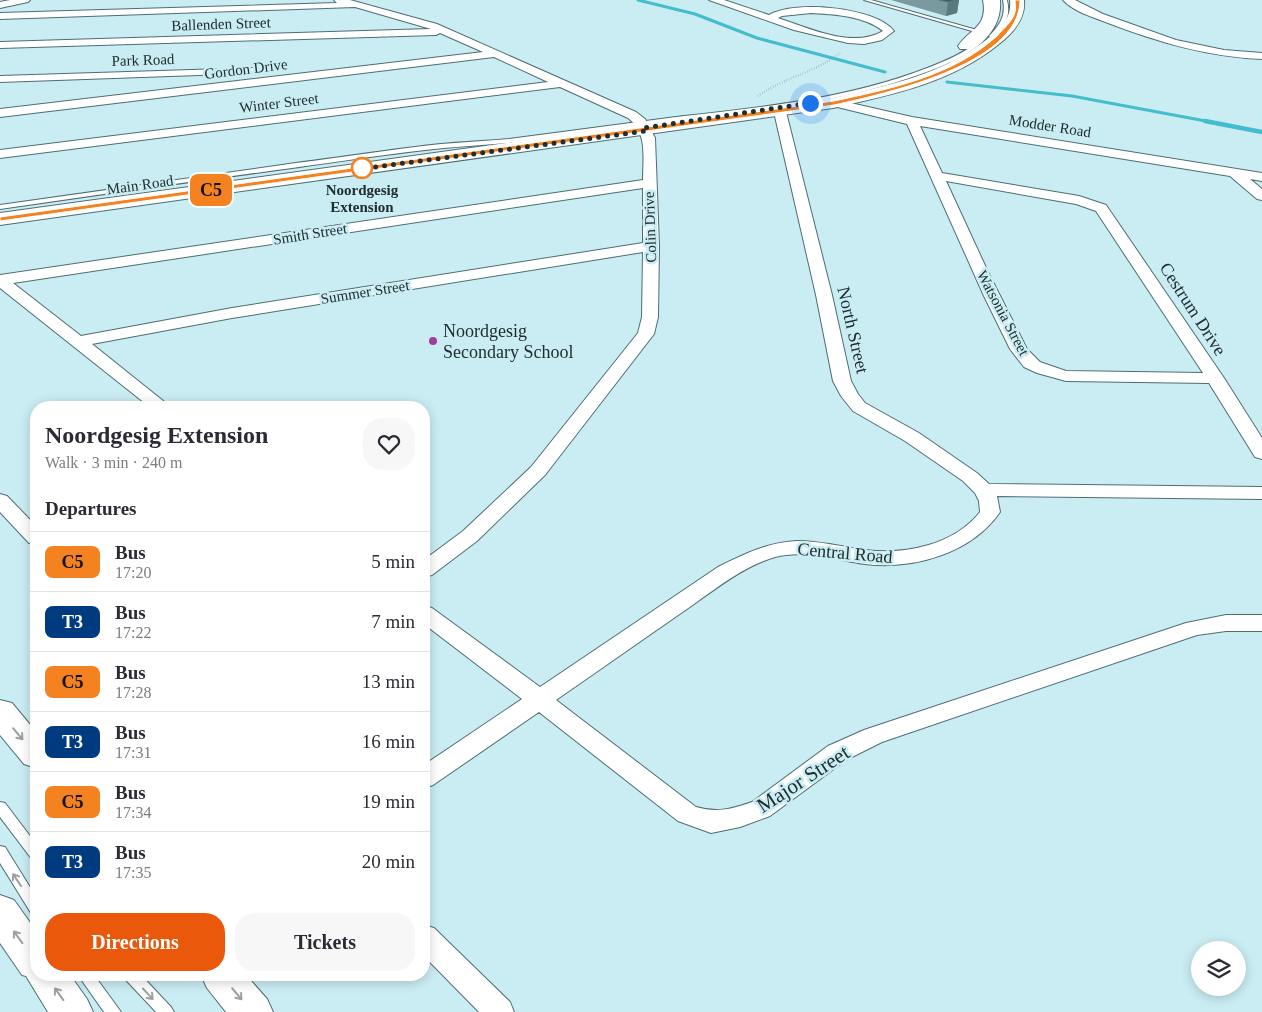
<!DOCTYPE html>
<html lang="en">
<head>
<meta charset="utf-8">
<style>
	:root { --surface:#fff; --page:#f7f7f7; --text:#2b2b33; --muted:#7c7c81; --line:#e1e1e2; --accent:#ea580c }
	body { margin:0; font-family:Georgia,serif; background:var(--page); color:var(--text); height:100vh; display:flex; flex-direction:column; font-size:19px; white-space:nowrap }
	* { box-sizing:border-box; margin:0 }
	p { font-size:16px; color:var(--muted) }
	.icon { flex:none; width:28px; height:28px; fill:none; stroke:currentColor; stroke-width:2; stroke-linecap:round; stroke-linejoin:round }
	.map { position:relative; flex:1; overflow:hidden }
	.side { position:absolute; left:30px; top:401px; width:400px; height:580px; display:flex; flex-direction:column; background:var(--surface); border-radius:20px; box-shadow:0 2px 12px #0003 }
	.side>* { flex:none }
	.badge { padding:0 10px; border-radius:8px; font-size:18px; line-height:32px }
	.buttons { position:absolute; left:1191px; top:941px; display:grid; gap:10px }
	.buttons a { display:grid; place-items:center; width:55px; height:55px; border-radius:50%; background:var(--surface); box-shadow:0 2px 12px #0003; font-size:25px }
	.you { position:absolute; width:25px; height:25px; margin:-12px; border:4px solid #fff; border-radius:50%; background:#1a73e8; box-shadow:0 0 0 8px #1a73e833 }
	.map>.badge { position:absolute; translate:-50% -50%; box-shadow:0 0 0 2px #fff }
	h2 { padding:0 15px; font-size:19px; line-height:45px }
	.round { display:grid; place-items:center; flex:none; width:52px; height:52px; border-radius:20px; background:var(--page) }
	.head { display:flex; align-items:center; justify-content:space-between; height:85px; padding:0 15px }
	h1 { font-size:24px; font-weight:600; line-height:38px }
	.cta { display:flex; gap:10px; margin-top:auto; padding:10px 15px }
	.cta a { flex:1; height:58px; border-radius:20px; background:var(--accent); color:#fff; font-size:20px; font-weight:600; line-height:58px; text-align:center }
	.cta a+a { background:var(--page); color:var(--text) }
	ul { padding:0; list-style:none }
	li { display:flex; align-items:center; gap:15px; height:60px; padding:0 15px; border-top:1px solid var(--line) }
	li div { flex:1 }
	li b { display:block; font-size:19px }
	li em { font-style:normal }
	li .badge { min-width:55px; font-weight:700; text-align:center }
	.map>svg:first-child { display:block }
	.lines { fill:none; stroke-linecap:round; stroke-linejoin:round }
	.stream-far1 { stroke:#43bccd; stroke-width:3 }
	.stream { stroke:#43bccd; stroke-width:4.5 }
	.lane-casing { stroke:#4d6d72; stroke-width:2 }
	.street-casing { stroke:#4d6d72; stroke-width:2 }
	.secondary-casing { stroke:#4d6d72; stroke-width:2 }
	.path { stroke:#819b9f; stroke-width:2; stroke-dasharray:0.5 2; stroke-linecap:butt }
	.lane { fill:#fff; fill-rule:evenodd }
	.street { fill:#fff; fill-rule:evenodd }
	.secondary { fill:#fff; fill-rule:evenodd }
	.wall { fill:#7a9aa0 }
	.shaded-wall { fill:#5a7a7f }
	.building { fill:#2a484d; stroke:#5a7a7f }
	.oneway { stroke:#9ba1a2 }
	.line { fill:#f58220; stroke:#fff }
	.walk { stroke:#202e30; stroke-width:5; stroke-dasharray:0 9 }
	.stop-dot { fill:#fff; stroke:#f58220; stroke-width:2.5 }
	.poi-dot { fill:#a33a9c; stroke:#caedf3; stroke-width:2 }
	.labels { text-anchor:middle; dominant-baseline:central; stroke-width:5; stroke-linejoin:round; paint-order:stroke }
	.far-street-label { font-size:15px; fill:#202e30; stroke:#caedf3 }
	.far-stop-label { font-size:15px; font-weight:bold; fill:#202e30; stroke:#caedf3 }
	.street-label { font-size:18px; fill:#202e30; stroke:#caedf3 }
	.poi-label { font-size:18px; fill:#202e30; stroke:#caedf3; text-anchor:start }
	.near-street-label { font-size:21px; fill:#202e30; stroke:#caedf3 }
</style>
</head>
<body>
<div class="map">
<svg width="1262" height="1012" viewBox="0 0 1262 1012">
	<rect width="100%" height="100%" fill="#caedf3"/>
	<g class="lines">
		<path class="stream-far1" d="M638,0L695,14L757,38L885,72
			M947,82L1072,96L1211,122"/>
		<path class="stream" d="M1205,121L1262,132"/>
		<defs>
			<path id="lane" d="M864,0H871L984,32L979,33Z
				M996,0H1000C1003,34 971,54 942,66C854,102 758,111 664,122C612,128 560,137 507,143C486,145 465,146 444,148C393,153 343,161 292,168C195,181 97,195 0,209V205C99,191 197,177 296,163C344,157 393,149 441,144C464,142 487,141 509,139C565,132 620,124 676,117C765,107 858,98 942,62C969,51 998,33 996,0Z
				M1003,0H1007C1011,16 1005,27 994,37H990L989,36C1000,25 1006,16 1003,0Z
				M0,802L5,803L36,844V859L31,858L0,817Z
				M0,846L5,847L36,897V915L31,913L0,863Z
				M78,975H94L121,1012H104Z
				M124,975H141L171,1007L174,1012H156L126,980Z"/>
			<path id="street" d="M10,0H30L28,2L0,8V2Z
				M334,0H350L437,24L636,112L645,119L655,138L659,246L658,317L654,334L545,475L477,541L432,575L424,577V560L463,531L531,467L638,333L642,317L643,252L232,318L92,344L172,408H151L0,288V275L643,180C643,157 648,133 628,118L560,87L0,158V150L548,82L494,57L0,117V109L483,52L440,33L436,35L0,48V42L431,29L355,7L0,19V13L337,3ZM643,188V243L232,308L81,336L13,283Z
				M709,0H724L769,15C795,0 875,7 894,31L882,40L864,44L848,43L794,30ZM811,13C833,14 865,16 883,31C852,49 809,28 778,18L782,16Z
				M1063,0H1075L1103,14L1176,40L1224,50L1262,53V59C1208,57 1158,42 1108,23C1093,17 1074,12 1063,0Z
				M255,68L261,71L259,73L0,82V76Z
				M833,99L912,117L1262,173V181L1250,179L1262,189V200L1257,199L1230,176L920,126L942,173L1079,196L1106,205L1224,378L1262,438V459L1255,457L1209,383L1066,381L1037,373L1024,367L1010,349L984,296L907,124L829,105L827,103L829,101ZM946,181L1076,204L1096,211L1203,373L1066,371L1040,362L1027,349L988,272Z
				M780,108L786,112L832,295L851,381L858,394L865,403L919,433L977,473L989,484L1262,487V499L997,496L1000,512C972,553 914,570 865,564C836,560 805,549 775,557C741,567 712,592 684,611C641,641 599,670 556,700L696,807C717,813 732,809 752,802L828,746L864,730L1186,623L1226,615H1262V631H1226L1197,635L882,742L846,760L770,816L740,827L711,833L678,821L539,712L433,785L424,788V765L522,699L424,624V606L432,608L540,687L718,567C744,554 769,542 797,541C821,541 843,547 865,550C905,555 954,545 980,512L979,501L975,493L963,481L905,441L853,411L841,396L833,381L816,295L774,112Z
				M0,494L7,496L36,526V544L29,543L0,512Z
				M424,925L434,928L510,1002L514,1012H479L424,956Z"/>
			<path id="secondary" d="M983,0H997C1001,22 986,36 970,49H960L958,46C971,28 988,27 983,0Z
				M1010,0H1024C1026,19 1013,33 999,44C951,83 891,95 833,108L0,225V213L833,98C886,86 942,75 986,40C1000,29 1012,19 1010,0Z
				M0,700L12,703L36,732V768L24,764L0,735Z
				M0,895L14,900L36,931V975H70L87,999L93,1012H48L26,976L22,975L0,943Z
				M201,975H246L267,999L273,1012H226L207,988Z"/>
		</defs>
		<use href="#lane" class="lane-casing"/>
		<use href="#street" class="street-casing"/>
		<use href="#secondary" class="secondary-casing"/>
		<path class="path" d="M758,96C783,78 816,72 840,53"/>
		<use href="#lane" class="lane"/>
		<use href="#street" class="street"/>
		<use href="#secondary" class="secondary"/>
	</g>
	<path class="wall" d="M891,0H959L957,13L946,16Z"/>
	<path class="shaded-wall" d="M957,0H959L957,13L946,16L948,2Z"/>
	<path class="building" d="M939,0H957L948,2Z"/>
	<defs><path id="oneway-shaft" d="M-6 0H5M1.5-3L5.5 0L1.5 3" fill="none" stroke-width="1.6" stroke-linecap="round" stroke-linejoin="round" transform="scale(1.25)"/></defs>
	<g class="oneway">
		<use href="#oneway-shaft" transform="translate(18 734) rotate(50)"/>
		<use href="#oneway-shaft" transform="translate(17 880) rotate(-124)"/>
		<use href="#oneway-shaft" transform="translate(18 937) rotate(-126)"/>
		<use href="#oneway-shaft" transform="translate(59 994) rotate(-126)"/>
		<use href="#oneway-shaft" transform="translate(148 994) rotate(47)"/>
		<use href="#oneway-shaft" transform="translate(237 994) rotate(50)"/>
	</g>
	<path class="line" d="M1015,0H1020C1020,65 883,94 834,105L0,221V217L834,101C890,89 953,76 997,36C1003,29 1013,21 1015,12C1016,8 1015,4 1015,0Z"/>
	<g class="lines">
		<path class="walk" d="M362,168L360,169L646,131L644,128L810,103"/>
	</g>
	<circle class="stop-dot" cx="362" cy="168" r="10"/>
	<circle class="poi-dot" cx="433" cy="341" r="5"/>
	<g class="labels">
		<g class="far-street-label">
			<text transform="translate(221 24) rotate(-2)">Ballenden Street</text>
			<text transform="translate(143 60) rotate(-2)">Park Road</text>
			<text transform="translate(246 69) rotate(-7)">Gordon Drive</text>
			<text transform="translate(279 103) rotate(-7)">Winter Street</text>
			<text transform="translate(1050 126) rotate(9)">Modder Road</text>
			<text transform="translate(140 185) rotate(-8)">Main Road</text>
			<text transform="translate(650 227) rotate(-92)">Colin Drive</text>
			<text transform="translate(310 234) rotate(-9)">Smith Street</text>
			<text transform="translate(365 292) rotate(-9)">Summer Street</text>
			<text transform="translate(1003 313) rotate(62)">Watsonia Street</text>
		</g>
		<g class="far-stop-label">
			<text x="362" y="190">Noordgesig<tspan x="362" dy="17">Extension</tspan></text>
		</g>
		<g class="street-label">
			<text transform="translate(1193 309) rotate(57)">Cestrum Drive</text>
			<text transform="translate(853 330) rotate(77)">North Street</text>
			<text transform="translate(845 553) rotate(5)">Central Road</text>
		</g>
		<g class="poi-label">
			<text x="443" y="331">Noordgesig<tspan x="443" dy="21">Secondary School</tspan></text>
		</g>
		<g class="near-street-label">
			<text transform="translate(803 779) rotate(-33)">Major Street</text>
		</g>
	</g>
</svg>
<div class="buttons">
<a><svg class="icon" aria-label="layers" viewBox="0 0 24 24"><path d="M12 4l9 5-9 5-9-5zM3 14l9 5 9-5"/></svg></a>
</div>
<div class="you" style="left:810px;top:103px"></div>
<b class="badge" style="left:211px;top:190px;background:#f58220;color:#111">C5</b>
<section class="side">
<div class="head"><div><h1>Noordgesig Extension</h1><p>Walk · 3 min · 240 m</p></div><a class="round"><svg class="icon" aria-label="heart" viewBox="0 0 24 24"><path d="M12 20l-8-8c-3-5 5-10 8-4 3-6 11-1 8 4z"/></svg></a></div>
<h2>Departures</h2>
<ul>
<li><span class="badge" style="background:#f58220;color:#111">C5</span><div><b>Bus</b><p>17:20</p></div><em>5 min</em></li>
<li><span class="badge" style="background:#003b80;color:#fff">T3</span><div><b>Bus</b><p>17:22</p></div><em>7 min</em></li>
<li><span class="badge" style="background:#f58220;color:#111">C5</span><div><b>Bus</b><p>17:28</p></div><em>13 min</em></li>
<li><span class="badge" style="background:#003b80;color:#fff">T3</span><div><b>Bus</b><p>17:31</p></div><em>16 min</em></li>
<li><span class="badge" style="background:#f58220;color:#111">C5</span><div><b>Bus</b><p>17:34</p></div><em>19 min</em></li>
<li><span class="badge" style="background:#003b80;color:#fff">T3</span><div><b>Bus</b><p>17:35</p></div><em>20 min</em></li>
</ul>
<div class="cta"><a>Directions</a><a>Tickets</a></div>
</section>
</div>
</body>
</html>
